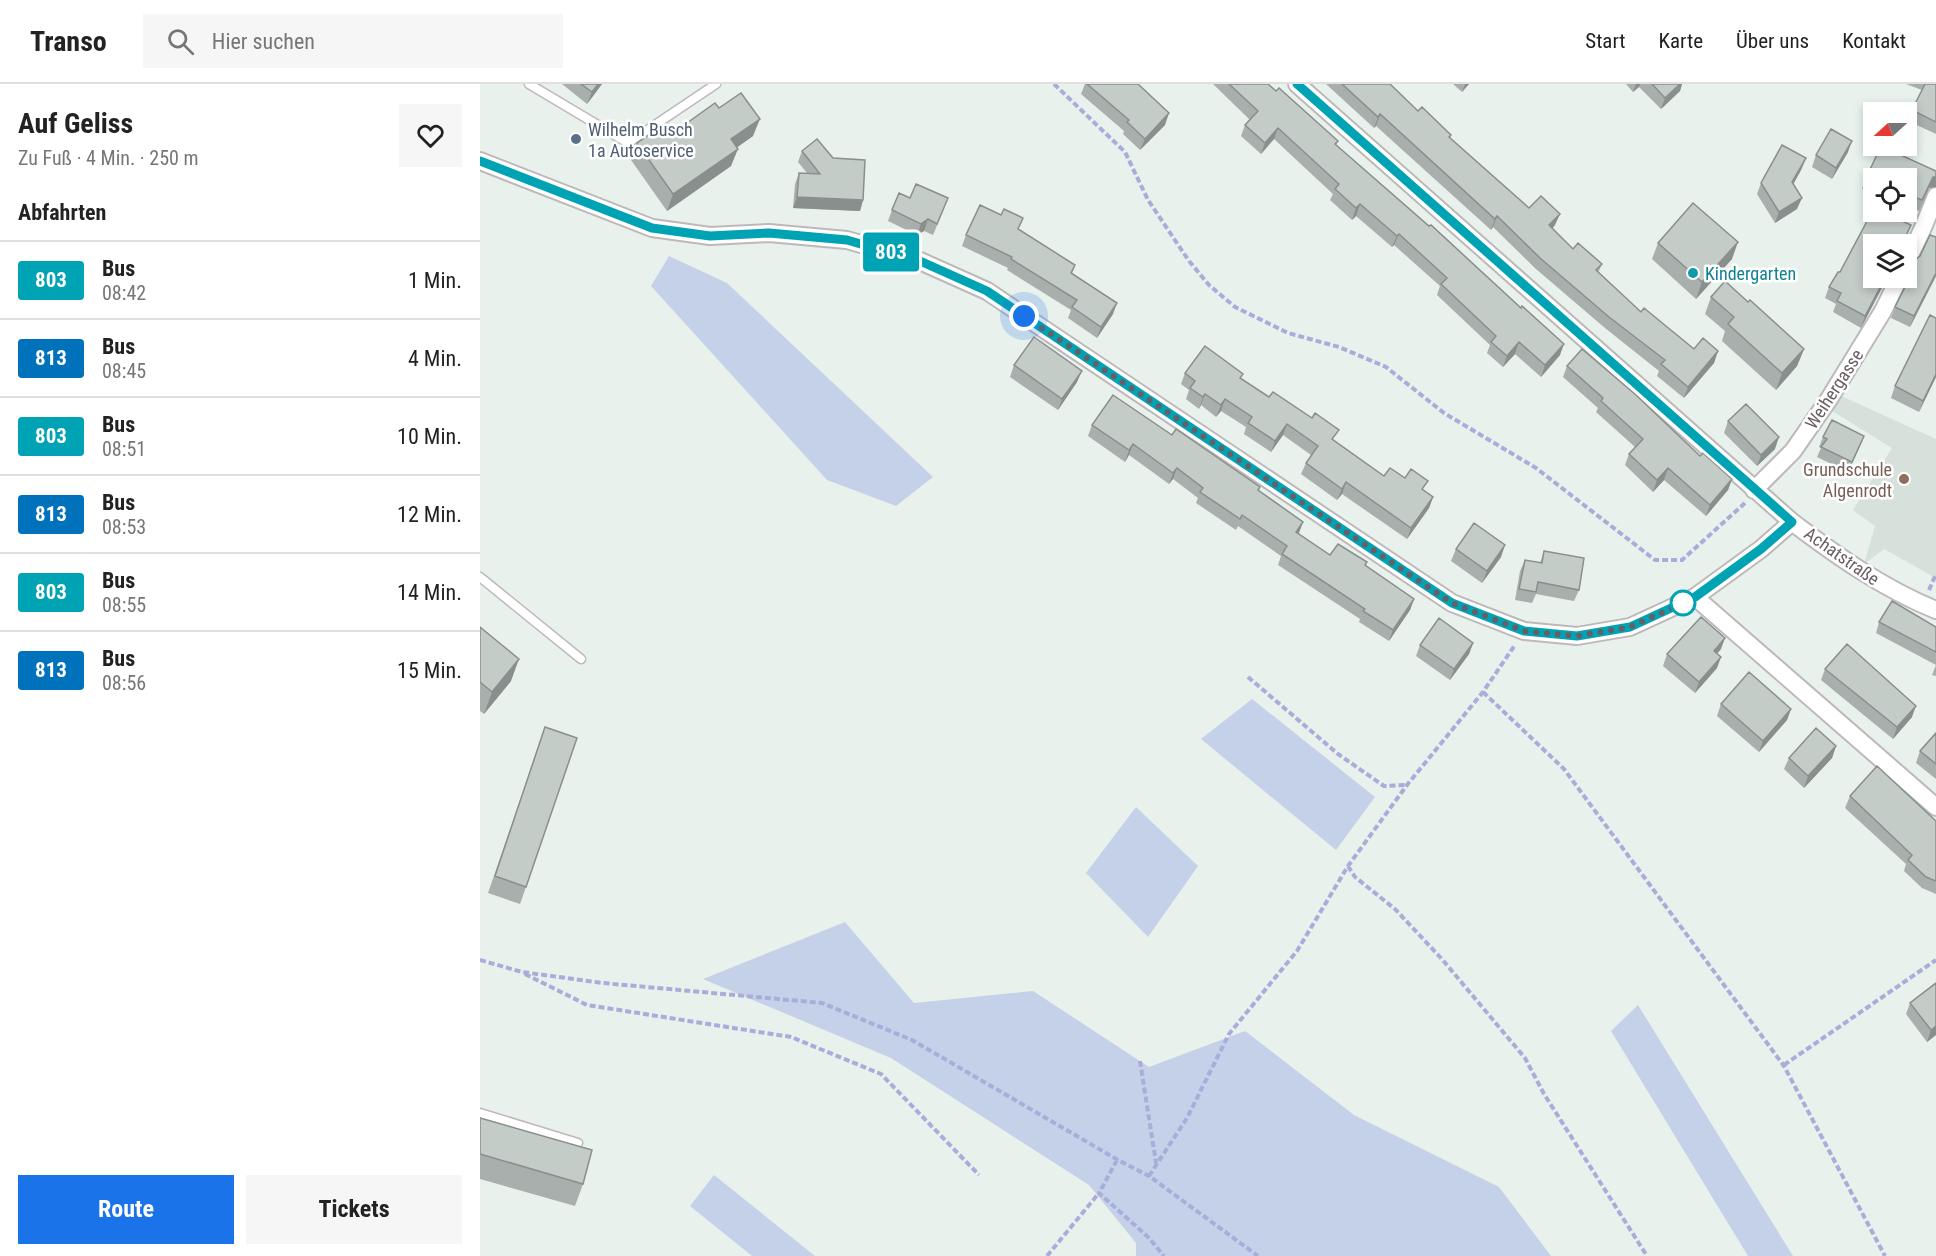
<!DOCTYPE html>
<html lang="de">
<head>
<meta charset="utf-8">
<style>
	:root { --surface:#fff; --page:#f6f6f6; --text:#222; --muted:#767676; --line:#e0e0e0; --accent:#1a73e8 }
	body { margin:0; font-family:"Roboto Condensed",sans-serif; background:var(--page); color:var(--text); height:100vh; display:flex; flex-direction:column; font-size:22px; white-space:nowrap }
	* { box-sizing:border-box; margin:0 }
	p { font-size:20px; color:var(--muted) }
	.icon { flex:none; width:33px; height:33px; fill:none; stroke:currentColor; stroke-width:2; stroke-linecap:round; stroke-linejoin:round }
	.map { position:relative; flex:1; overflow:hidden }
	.panel { display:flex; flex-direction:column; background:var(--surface); width:480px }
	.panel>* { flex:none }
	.badge { padding:0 12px; border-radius:4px; font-size:21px; line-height:39px }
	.needle { width:39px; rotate:249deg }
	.fabs { position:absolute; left:1383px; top:18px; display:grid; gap:12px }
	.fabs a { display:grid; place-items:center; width:54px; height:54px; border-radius:0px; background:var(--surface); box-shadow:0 3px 9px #0003; font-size:30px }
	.you { position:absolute; width:30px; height:30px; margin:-15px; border:4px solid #fff; border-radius:50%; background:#1a73e8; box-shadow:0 0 0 9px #1a73e833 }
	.map>.badge { position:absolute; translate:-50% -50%; box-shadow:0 0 0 3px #fff }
	h2 { padding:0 18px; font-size:22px; line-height:54px }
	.round { display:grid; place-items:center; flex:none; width:63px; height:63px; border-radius:0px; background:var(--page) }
	.overview { display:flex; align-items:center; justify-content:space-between; height:102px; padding:0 18px }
	h1 { font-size:28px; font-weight:700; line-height:45px }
	.primary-button { display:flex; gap:12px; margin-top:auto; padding:12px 18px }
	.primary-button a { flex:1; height:69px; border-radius:0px; background:var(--accent); color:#fff; font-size:24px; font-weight:700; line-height:69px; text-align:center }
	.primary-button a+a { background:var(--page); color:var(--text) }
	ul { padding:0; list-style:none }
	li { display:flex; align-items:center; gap:18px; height:78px; padding:0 18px; border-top:2px solid var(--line) }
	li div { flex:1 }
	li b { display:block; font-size:22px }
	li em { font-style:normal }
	li .badge { min-width:66px; font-weight:700; text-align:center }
	header { display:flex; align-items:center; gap:36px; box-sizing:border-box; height:84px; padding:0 30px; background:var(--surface); border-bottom:2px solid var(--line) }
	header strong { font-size:28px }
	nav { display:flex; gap:33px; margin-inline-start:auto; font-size:21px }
	.search { width:420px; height:54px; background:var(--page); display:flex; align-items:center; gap:15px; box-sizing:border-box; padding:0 21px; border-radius:0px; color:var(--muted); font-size:22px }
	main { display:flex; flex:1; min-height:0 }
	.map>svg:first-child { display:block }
	.education { fill:#d6e1db }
	.green { fill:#c5d1e8 }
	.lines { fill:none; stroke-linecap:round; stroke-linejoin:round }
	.lane-casing { stroke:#beb8bc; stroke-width:11 }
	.street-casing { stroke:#beb8bc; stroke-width:20 }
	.path { stroke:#a8adda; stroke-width:4; stroke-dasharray:6 3; stroke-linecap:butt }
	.lane { stroke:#fff; stroke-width:8 }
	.street { stroke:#fff; stroke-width:16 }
	.wall { fill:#a9afac }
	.shaded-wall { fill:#898f8c }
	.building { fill:#c4ccc8; stroke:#898f8c; stroke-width:1.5 }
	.line-casing { stroke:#fff; stroke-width:14 }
	.line { stroke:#00a3b4; stroke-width:9 }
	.walk { stroke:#685f66; stroke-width:6; stroke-dasharray:0 10.8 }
	.service-dot { fill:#5c6f8a; stroke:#fff; stroke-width:2 }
	.culture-dot { fill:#0f9aa8; stroke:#fff; stroke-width:2 }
	.education-dot { fill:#8d6e63; stroke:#fff; stroke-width:2 }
	.stop-dot { fill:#fff; stroke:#00a3b4; stroke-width:3 }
	.labels { text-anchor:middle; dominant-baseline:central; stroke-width:5; stroke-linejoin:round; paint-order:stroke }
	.service-label { font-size:18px; fill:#4e5e75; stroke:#fff; text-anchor:start }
	.culture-label { font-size:18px; fill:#0d838f; stroke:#fff; text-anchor:start }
	.street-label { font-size:18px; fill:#685f66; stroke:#fff }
	.education-label { font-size:18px; fill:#785e54; stroke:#fff; text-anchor:end }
</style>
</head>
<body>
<header>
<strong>Transo</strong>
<div class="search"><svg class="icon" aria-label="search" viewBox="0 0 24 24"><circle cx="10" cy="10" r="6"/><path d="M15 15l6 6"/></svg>Hier suchen</div>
<nav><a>Start</a><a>Karte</a><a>Über uns</a><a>Kontakt</a></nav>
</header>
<main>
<section class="panel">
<div class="overview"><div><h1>Auf Geliss</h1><p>Zu Fuß · 4 Min. · 250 m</p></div><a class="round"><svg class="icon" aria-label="heart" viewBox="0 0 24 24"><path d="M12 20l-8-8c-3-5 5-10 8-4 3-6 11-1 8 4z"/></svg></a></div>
<h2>Abfahrten</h2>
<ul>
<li><span class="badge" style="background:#00a3b4;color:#fff">803</span><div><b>Bus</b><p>08:42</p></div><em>1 Min.</em></li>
<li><span class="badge" style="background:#0072bc;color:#fff">813</span><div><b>Bus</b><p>08:45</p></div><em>4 Min.</em></li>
<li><span class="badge" style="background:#00a3b4;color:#fff">803</span><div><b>Bus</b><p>08:51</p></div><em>10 Min.</em></li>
<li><span class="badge" style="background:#0072bc;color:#fff">813</span><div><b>Bus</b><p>08:53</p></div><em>12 Min.</em></li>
<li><span class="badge" style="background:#00a3b4;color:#fff">803</span><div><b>Bus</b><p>08:55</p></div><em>14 Min.</em></li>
<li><span class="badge" style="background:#0072bc;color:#fff">813</span><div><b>Bus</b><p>08:56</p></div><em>15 Min.</em></li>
</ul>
<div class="primary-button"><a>Route</a><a>Tickets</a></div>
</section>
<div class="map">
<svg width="1456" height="1172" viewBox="0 0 1456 1172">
	<rect width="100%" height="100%" fill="#e8f1ec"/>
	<path class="education" d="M1359,311L1456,355V494L1404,465L1384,480L1395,442L1373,426L1412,364L1349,325Z"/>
	<path class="green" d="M189,172L247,199L453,393L416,422L347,396L171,202Z
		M772,615L895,713L856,766L721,655Z
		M656,723L718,782L668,853L606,789Z
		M365,838L434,919L553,907L669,983L765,947L874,1031L1019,1103L1071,1172H656V1159L609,1101L411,974L223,895Z
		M1158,921L1313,1172H1268L1131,947Z
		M234,1091L335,1172H272L210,1122Z"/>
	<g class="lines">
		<defs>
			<path id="lane" d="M49,0L148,59L236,0
				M0,493L101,575
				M0,1029L98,1059"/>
			<path id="street" d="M817,0L1312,438C1357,472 1404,505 1456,526
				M0,77L172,144L230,152L289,149L367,156L440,177L507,207L972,519L1044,547L1097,552L1150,543L1215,513L1281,465L1312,438
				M1426,179L1442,146L1456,112
				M1274,406L1313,367L1349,315L1403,227L1419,194
				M1215,513L1456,723"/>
		</defs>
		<use href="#lane" class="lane-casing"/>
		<use href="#street" class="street-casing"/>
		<path class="path" d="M574,0L645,68L668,116L709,177L729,201L755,223L808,249L859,263L906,283L964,329L1056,384L1175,476H1202L1265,419
			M1449,506L1456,490
			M768,593L858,670L904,702L926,701
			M1003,608L1084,685L1304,982L1405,1172
			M868,782L875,793L915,825L961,874L1045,974L1064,1010L1167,1172
			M0,876L42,888L123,899L342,919L432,956L638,1076L669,1092L778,1172
			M45,890L107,921L311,953L401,990L499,1091
			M660,977L676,1079
			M1304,981L1456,876
			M637,1076L619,1109L669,1154L684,1172
			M669,1092L707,1034L749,950L817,867L868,782L927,701L1003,608L1035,561
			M567,1172L619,1109"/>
		<use href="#lane" class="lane"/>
		<use href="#street" class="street"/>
	</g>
	<path class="wall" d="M82,0H122L107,20Z
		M605,0H658L685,41L660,66L643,50L644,47L601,10Z
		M733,0H788L858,57L856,61L1080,271L1061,293L1035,270L1023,283L1007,269L1010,261L957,211L960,202L914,161L912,163L876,132L872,136L850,116L853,110L794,55L781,70L761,52L765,41L770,36Z
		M846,0H910L938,27L971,51L970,54L1049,124L1075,141L1072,145L1093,165L1122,180L1118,189L1161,228L1214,265L1238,267L1234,279L1204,314L1177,292L1179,287L1125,244L1056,185L1013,143L1011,146L896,42L894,44Z
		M973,0H989L982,8Z
		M1146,0H1202L1200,7L1181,25L1159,3L1153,8Z
		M1426,0H1456V50L1428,37L1432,26L1442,6Z
		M239,24L273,52L257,63L251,82L187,127L151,76L157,59L186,54Z
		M322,67L353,74L383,116L380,127L313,124L315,100L319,89H327L318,78Z
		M1368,68L1352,95L1332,83L1336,71Z
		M1326,74L1321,86L1313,100L1317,125L1295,139L1277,110L1281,99Z
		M1456,87V103L1449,104L1439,127L1426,122V94H1394V110L1382,105L1386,94Z
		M430,114L464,125L453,151L444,147L437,151L408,137L412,126Z
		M1394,124V128H1403L1431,141L1423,160H1394V194H1407L1381,244L1353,228L1356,220L1345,214L1349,203L1358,188H1360Z
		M539,145L595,181L592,190L633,230L617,254L588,234L591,226L527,186L528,184L482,162L486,151Z
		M1456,153V192L1430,243L1411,234L1415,223L1428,196V189L1432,178L1440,172Z
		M1178,159L1252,175L1216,215L1172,175Z
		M1231,213L1268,218L1324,265L1317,282L1296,306L1242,257L1245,247L1225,230Z
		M1456,234V293L1439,328L1411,314L1415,302Z
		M534,281L597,298L578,326L530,293Z
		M1087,282L1252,395L1248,406L1226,432L1184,396L1173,408L1145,381L1149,370L1155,363L1116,328L1118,324L1083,293Z
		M705,289L761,295L855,357L904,392L944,407L953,413L949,424L927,455L862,410L857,416L821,390L826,379L831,371L803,351L791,368L764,350L766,343L741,327L736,333L721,321L719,325L706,315L709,306L701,300Z
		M1248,337L1295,365L1277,382L1244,349Z
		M612,341L692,351L780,403L778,407L823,438L818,450L850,471L885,482L934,515L930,526L909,557L879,538L880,535L798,481L801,472L758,442L756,446L716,419L718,414L693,395L689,400L649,371L645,378L608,352Z
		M1343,353L1380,362L1368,388L1337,373L1341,364L1339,363Z
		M976,465L1021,473L1002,499L971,477Z
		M1064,467L1099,506L1094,517L1056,510L1052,519L1035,516L1040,487L1045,476L1060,479Z
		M1399,538L1456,543V581L1396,549Z
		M0,543L31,597L4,630L0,627Z
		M993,559L989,570L970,596L936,572L940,561Z
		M1241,565L1237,569V584L1215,609L1183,582L1187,570Z
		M1456,581V592L1452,591Z
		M1345,585L1432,633L1413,655L1341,596Z
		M1241,620L1311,625L1307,636L1279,668L1237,632Z
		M65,643L46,803L40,820L8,809Z
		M1456,649V695L1436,679L1440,667Z
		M1356,662L1352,674L1324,704L1304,685L1309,674Z
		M1370,712L1456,737V810L1442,804L1424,787L1426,780L1365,724Z
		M1430,919L1456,951L1447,958L1426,930Z
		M0,1034L103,1100L95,1122L0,1095Z"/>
	<path class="shaded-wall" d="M118,0H122L107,20L112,8Z
		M985,0H989L982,8Z
		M1156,0H1160L1159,3L1153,8Z
		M1200,0H1202L1200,7L1181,25L1185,14Z
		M689,29L685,41L660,66L665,55Z
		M900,30L896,42L894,44L898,33Z
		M280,35L273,52L245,72L251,55Z
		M798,44L794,55L781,70L785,59Z
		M1372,57L1368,68L1352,95L1356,84Z
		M258,65L251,82L187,127L193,110Z
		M1326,74L1321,86L1308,110L1312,98Z
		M1453,93H1456V103L1449,104L1439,127Z
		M317,113L383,116L380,127L313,124Z
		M1322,114L1317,125L1295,139L1299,128Z
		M880,120L876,132L872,136L876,124Z
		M1080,130L1075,141L1065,153L1069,141Z
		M1017,132L1013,143L1011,146L1015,135Z
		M448,135L444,147L437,151L441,140Z
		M919,150L914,161L912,163L917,152Z
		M1258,158L1252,175L1216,215L1222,198Z
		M1456,189V192L1430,243L1434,232Z
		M1405,194H1407L1381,244L1385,232Z
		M637,219L633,230L617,254L621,243Z
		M1039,258L1035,270L1023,283L1027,272Z
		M1084,260L1080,271L1061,293L1065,281Z
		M1324,265L1317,282L1296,306L1302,289Z
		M1238,267L1234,279L1204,314L1208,303Z
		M602,287L597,298L578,326L582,315Z
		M1456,290V293L1439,328L1443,317Z
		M725,310L721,321L719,325L723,313Z
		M745,315L741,327L736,333L741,321Z
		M807,340L803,351L791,368L795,357Z
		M1384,352L1380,362L1368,388L1372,378Z
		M1299,353L1295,365L1277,382L1281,371Z
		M653,360L649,371L645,378L649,366Z
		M697,384L693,395L689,400L693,389Z
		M1188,384L1184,396L1173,408L1177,396Z
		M1252,395L1248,406L1226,432L1230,421Z
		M866,398L862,410L857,416L862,405Z
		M953,413L949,424L927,455L931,444Z
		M823,438L819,449L812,459L816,448Z
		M1025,461L1021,473L1002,499L1007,487Z
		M934,515L930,526L909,557L913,546Z
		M1245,554L1241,565L1230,578L1234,567Z
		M993,559L989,570L970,596L974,585Z
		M1241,573L1237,584L1215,609L1219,598Z
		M39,575L31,597L4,630L12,608Z
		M1436,622L1432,633L1413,655L1417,643Z
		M1311,625L1307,636L1279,668L1283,657Z
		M1356,662L1352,674L1324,704L1328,692Z
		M1456,942V951L1447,958L1451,946Z"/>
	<path class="building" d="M101,0H118L112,8Z
		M607,0H658L689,29L665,55L647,38L649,36Z
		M749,0H788L796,7L799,4L858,57L855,60L949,142L951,141L1041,224L1042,222L1084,260L1065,281L1039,258L1027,272L1011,258L1016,252L961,200L967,194L919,150L917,152L880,120L876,124L855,105L859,100L798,44L785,59L765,41L778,27Z
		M862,0H910L938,27L942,23L971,51L969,53L1049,124L1061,112L1080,130L1069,141L1093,165L1098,159L1122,180L1116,186L1161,228L1164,224L1214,265L1223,254L1238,267L1208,303L1181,280L1185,276L1129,233L1060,174L1017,132L1015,135L900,30L898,33Z
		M1172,0H1200L1185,14Z
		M1445,0H1456V38L1432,26Z
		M261,9L280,35L251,55L258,65L193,110L157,59L179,44L186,54L235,19L239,24Z
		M1351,45L1372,57L1356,84L1336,71Z
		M337,55L353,74L385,76L383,116L317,113L319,89L340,90L322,67Z
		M1302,61L1326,74L1312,98L1322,114L1299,128L1281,99Z
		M1401,62L1456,87V93H1453L1442,116L1426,110V94H1394V97L1386,94Z
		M436,100L468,114L457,140L448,135L441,140L412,126L419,109L430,114Z
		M1213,119L1258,158L1222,198L1178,159Z
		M500,121L521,131L524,125L543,134L538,145L595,181L591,189L637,219L621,243L592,223L597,216L531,175L532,173L486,151Z
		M1394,124V128H1403L1431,141L1422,160H1394V194H1405L1385,232L1357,217L1361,209L1349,203L1358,188H1360Z
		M1450,151L1456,153V189L1434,232L1415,223L1433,187L1432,178L1440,172Z
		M1245,197L1268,218L1270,216L1324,265L1302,289L1248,240L1254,233L1231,213Z
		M1450,231L1456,234V290L1443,317L1415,302Z
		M554,253L602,287L582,315L534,281Z
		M725,262L763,290L760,294L789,313L793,308L832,334L835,329L859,346L852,355L904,392L910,384L925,394L931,385L948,397L942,405L953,413L931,444L866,398L862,405L826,379L838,362L807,340L795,357L768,339L772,333L745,315L741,321L725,310L723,313L710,304L715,297L705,289Z
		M1102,265L1156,311L1220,372L1223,369L1252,395L1230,421L1188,384L1177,396L1149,370L1163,355L1121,317L1123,314L1087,282Z
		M633,311L692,351L696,345L780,403L778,406L823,438L816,448L850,471L858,460L887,478L885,481L934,515L913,546L883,527L885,525L802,470L807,462L762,431L760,435L720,408L723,404L697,384L693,389L653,360L649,366L612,341Z
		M1266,320L1299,353L1281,371L1248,337Z
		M1352,336L1384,352L1372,378L1341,363L1347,355L1343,353Z
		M994,439L1025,461L1007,487L976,465Z
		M1064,467L1104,474L1099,506L1058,498L1056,508L1039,505L1045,476L1062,479Z
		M1412,517L1456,543V568L1399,538Z
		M1221,533L1245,554L1234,567L1241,573L1219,598L1187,570Z
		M959,534L993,559L974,585L940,561Z
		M0,543L39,575L12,608L0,598Z
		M1367,560L1436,622L1417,643L1345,585Z
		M1269,588L1311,625L1283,657L1241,620Z
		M65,643L97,654L46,803L15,792Z
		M1336,644L1356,662L1328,692L1309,674Z
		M1456,649V680L1440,667Z
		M1397,682L1456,737V797L1446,793L1428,776L1432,771L1370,712Z
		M1456,899V942L1451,946L1430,919Z
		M0,1034L112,1066L103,1100L0,1070Z"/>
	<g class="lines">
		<defs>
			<path id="line" d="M0,77L172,144L230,152L289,149L367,156L440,177L507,207L972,519L1044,547L1097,552L1150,543L1215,513L1281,465L1312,438L817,0"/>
		</defs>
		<use href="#line" class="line-casing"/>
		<use href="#line" class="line"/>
		<path class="walk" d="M544,232L972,519L1044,547L1097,552L1150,543L1203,519"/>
	</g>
	<circle class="service-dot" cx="96" cy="55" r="6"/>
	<circle class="culture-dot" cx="1213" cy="189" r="6"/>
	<circle class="education-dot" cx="1424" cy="395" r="6"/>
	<circle class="stop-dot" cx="1203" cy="519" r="12"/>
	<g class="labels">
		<g class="service-label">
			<text x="108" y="45">Wilhelm Busch<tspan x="108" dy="21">1a Autoservice</tspan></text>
		</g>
		<g class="culture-label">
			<text x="1225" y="189">Kindergarten</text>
		</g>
		<g class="street-label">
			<text transform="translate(1354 305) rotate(-57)">Weihergasse</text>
			<text transform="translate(1362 472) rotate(35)">Achatstraße</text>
		</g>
		<g class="education-label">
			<text x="1412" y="385">Grundschule<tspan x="1412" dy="21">Algenrodt</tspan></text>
		</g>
	</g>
</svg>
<div class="fabs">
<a><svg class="needle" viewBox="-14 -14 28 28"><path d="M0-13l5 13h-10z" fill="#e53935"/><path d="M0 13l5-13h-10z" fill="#767676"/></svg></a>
<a><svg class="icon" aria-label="locate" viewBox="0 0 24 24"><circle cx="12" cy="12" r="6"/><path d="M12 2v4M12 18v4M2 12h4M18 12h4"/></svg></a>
<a><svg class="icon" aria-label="layers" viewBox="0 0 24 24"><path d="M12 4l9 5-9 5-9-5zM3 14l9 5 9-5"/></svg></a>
</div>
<div class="you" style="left:544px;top:232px"></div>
<b class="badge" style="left:411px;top:168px;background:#00a3b4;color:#fff">803</b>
</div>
</main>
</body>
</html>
